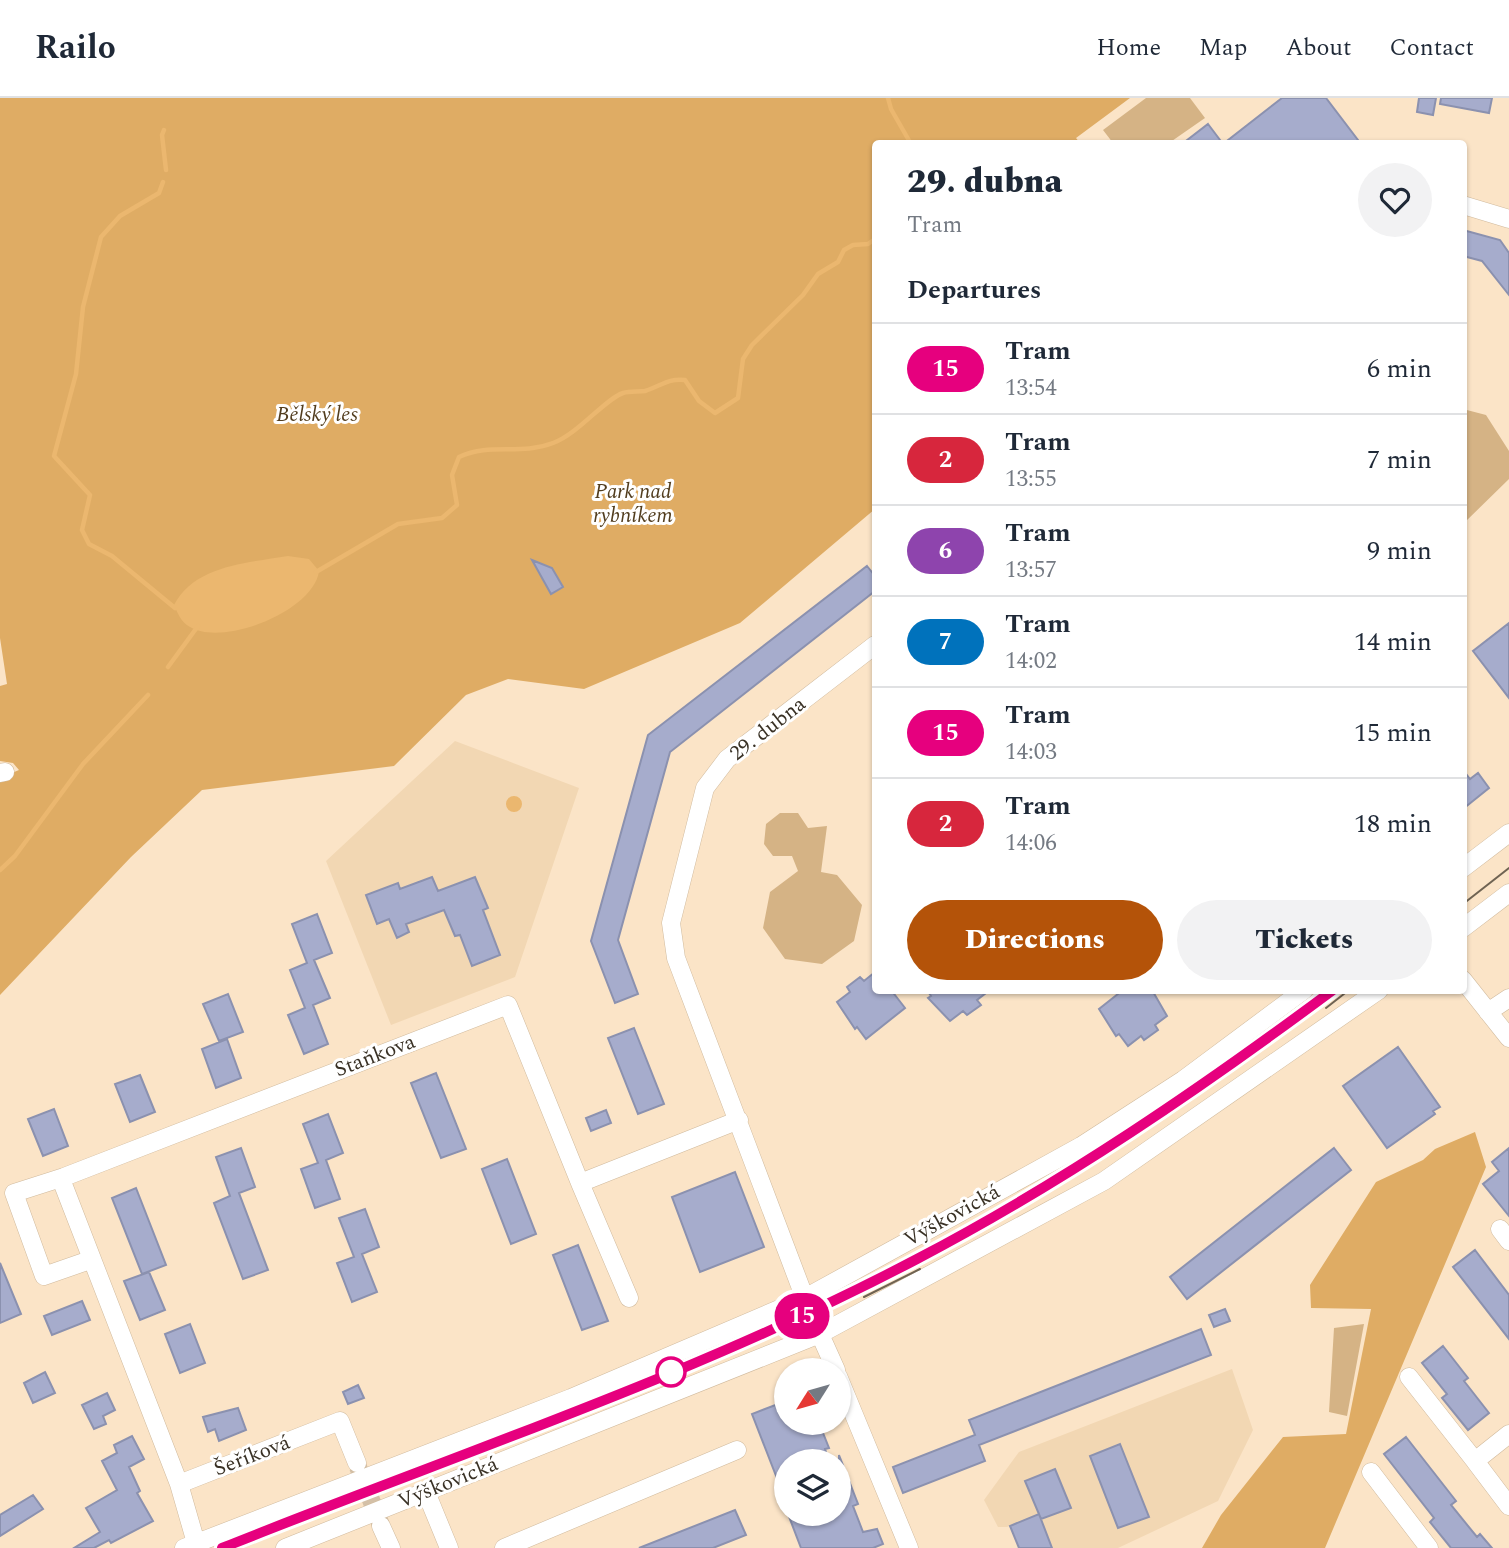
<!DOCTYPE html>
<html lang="en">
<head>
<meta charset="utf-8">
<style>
	:root { --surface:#fff; --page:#f2f2f3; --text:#1f2937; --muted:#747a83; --line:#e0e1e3; --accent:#b45309 }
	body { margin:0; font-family:Spectral,serif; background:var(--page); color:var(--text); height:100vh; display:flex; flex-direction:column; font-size:26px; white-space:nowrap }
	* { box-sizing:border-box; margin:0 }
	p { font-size:23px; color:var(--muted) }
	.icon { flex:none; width:38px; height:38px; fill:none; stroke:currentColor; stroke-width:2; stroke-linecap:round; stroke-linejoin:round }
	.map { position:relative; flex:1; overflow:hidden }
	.panel { position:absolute; left:872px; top:42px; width:595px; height:854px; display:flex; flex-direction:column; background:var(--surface); border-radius:7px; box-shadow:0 2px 5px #0004 }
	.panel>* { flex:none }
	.badge { padding:0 14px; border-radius:23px; font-size:24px; line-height:46px }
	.needle { width:46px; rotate:233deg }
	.controls { position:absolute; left:774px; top:1260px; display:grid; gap:14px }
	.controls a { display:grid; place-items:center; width:77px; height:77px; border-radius:50%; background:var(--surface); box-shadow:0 2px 5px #0004; font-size:35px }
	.map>.badge { position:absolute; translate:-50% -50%; box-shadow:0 0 0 4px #fff }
	h2 { padding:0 35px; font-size:26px; line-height:63px }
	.round { display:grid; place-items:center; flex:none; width:74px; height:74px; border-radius:37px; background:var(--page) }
	.overview { display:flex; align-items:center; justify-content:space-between; height:119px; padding:0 35px }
	h1 { font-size:33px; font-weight:800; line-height:52px }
	.button { display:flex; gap:14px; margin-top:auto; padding:14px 35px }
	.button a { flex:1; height:80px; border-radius:42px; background:var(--accent); color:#fff; font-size:28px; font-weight:800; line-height:80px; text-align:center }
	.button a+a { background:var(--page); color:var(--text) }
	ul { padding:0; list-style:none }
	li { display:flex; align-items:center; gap:21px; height:91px; padding:0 35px; border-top:2px solid var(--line) }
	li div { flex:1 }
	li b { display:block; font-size:26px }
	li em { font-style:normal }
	li .badge { min-width:77px; font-weight:700; text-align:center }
	header { display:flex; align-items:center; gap:42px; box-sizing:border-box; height:98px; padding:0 35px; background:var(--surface); border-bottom:2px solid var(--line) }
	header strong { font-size:33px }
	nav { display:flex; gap:38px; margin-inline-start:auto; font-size:24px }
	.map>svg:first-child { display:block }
	.built { fill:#f2d7b3 }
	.green { fill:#d5b385 }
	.forest { fill:#dfac64 }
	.water { fill:#ebb76f }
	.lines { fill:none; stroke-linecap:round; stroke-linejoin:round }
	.stream { stroke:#ebb76f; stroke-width:4.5 }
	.building { fill:#a6accc; stroke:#8b91af; stroke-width:2 }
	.minor-tunnel { stroke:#d4c0a7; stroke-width:18; stroke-dasharray:18 9; stroke-linecap:butt }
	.minor-casing { stroke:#d0ba9d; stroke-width:19 }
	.minor { stroke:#fff; stroke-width:18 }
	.tram { stroke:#6f6352; stroke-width:2 }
	.line-casing { stroke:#fff; stroke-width:16 }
	.line { stroke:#e6007e; stroke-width:10 }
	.stop-dot { fill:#fff; stroke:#e6007e; stroke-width:3.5 }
	.labels { text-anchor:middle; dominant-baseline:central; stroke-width:6; stroke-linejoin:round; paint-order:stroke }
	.park-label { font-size:21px; font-style:italic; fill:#523d1e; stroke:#fff }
	.street-label { font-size:21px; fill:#393125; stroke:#fff }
</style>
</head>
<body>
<header>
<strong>Railo</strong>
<nav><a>Home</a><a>Map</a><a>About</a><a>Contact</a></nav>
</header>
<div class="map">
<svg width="1509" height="1450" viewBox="0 0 1509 1450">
	<rect width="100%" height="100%" fill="#fbe4c7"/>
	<path class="built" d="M455,643L579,690L515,879L391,927L326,763Z
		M1232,1271L1253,1332L1218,1403L1118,1450H1049L1035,1418L1007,1429H998L984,1402L1019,1354Z"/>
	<path class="green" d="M1146,0H1190L1205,20L1169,45H1113L1103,32Z
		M1463,311L1486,317L1509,353V381L1463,426Z
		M780,715H798L808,730L827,728L821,774L837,777L862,807L854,843L822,866L785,861L763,830L770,794L798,773L792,758H773L764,746L766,726Z
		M1364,1226L1347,1318L1329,1314L1334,1230Z"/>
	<path class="forest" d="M0,0H1130L1076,40L1080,45L875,46V411L740,525L584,591L508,581L466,597L394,668L202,692L131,759L0,897V680L19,672L13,665L0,663V588L7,586L0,540Z
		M1475,1034L1486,1069L1325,1450H1202L1221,1417L1283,1339L1346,1336L1371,1211L1311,1210L1310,1187L1376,1084L1423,1062L1435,1051Z"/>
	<path class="water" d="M288,458L309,461L319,473C314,513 223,549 190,529C181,524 178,516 174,507C195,467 247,465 288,458Z
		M506 706a8 8 0 1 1 16 0a8 8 0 1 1-16 0Z"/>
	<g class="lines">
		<path class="stream" d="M888,0L891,11L911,46
			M164,32L162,37L166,72
			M163,84L159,95L120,118L101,139L83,209L76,276L54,358L90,397L82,432L89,446L112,458L175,510
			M316,474L398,426L442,420L457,407L452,377L459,359C491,344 519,358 553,345C578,336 605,301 623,295C630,293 638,294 645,293C661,288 668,280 685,282L699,303L715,315L738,300L743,261L752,247L803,197L818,176L838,164L844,152L853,147L868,146L875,141
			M168,569L198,528
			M0,772L15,758L83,666L148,597"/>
	</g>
	<path class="building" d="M1282,0H1326L1361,46H1223Z
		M1419,0H1436L1433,17L1417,14Z
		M1441,0H1492L1489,15L1440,6Z
		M1208,26L1223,46H1182Z
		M1463,132L1500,142L1509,155V197L1482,163L1463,158Z
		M532,462L552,470L563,489L551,496Z
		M867,468L875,478V493L670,654L618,842L638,896L615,905L591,843L648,637Z
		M1509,525V600L1473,553Z
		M1463,672L1470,681L1478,675L1489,690L1463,711Z
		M432,779L438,793L475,779L488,810L483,812L500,857L472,868L460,837L455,838L444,812L406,826L409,834L397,840L389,821L377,826L366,797L398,785L400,791Z
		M317,816L332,855L314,862L330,900L313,907L328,946L304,956L288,917L305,910L290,872L307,865L292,826Z
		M875,874V892H891L905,910L866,941L857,929L855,931L837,904L850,894L847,889L860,879L864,883Z
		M927,892H990L977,902L981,907L967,917L963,913L950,923L928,900L931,898Z
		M1123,892H1152L1167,918L1155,927L1158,932L1144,942L1141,938L1128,948L1119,936L1116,938L1099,911Z
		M228,896L243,934L219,943L203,906Z
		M634,930L664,1006L638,1016L608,940Z
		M227,941L241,980L216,990L202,951Z
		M1398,949L1440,1009L1433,1013L1435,1016L1387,1050L1343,988Z
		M436,975L466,1051L441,1060L411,985Z
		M140,977L155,1014L130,1024L115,986Z
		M54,1011L68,1048L43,1058L28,1021Z
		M606,1012L611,1025L591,1033L586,1020Z
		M328,1016L343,1055L326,1062L340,1101L315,1110L301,1071L318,1065L303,1026Z
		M241,1050L255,1089L239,1095L268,1172L243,1181L214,1105L230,1098L216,1059Z
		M1334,1050L1351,1072L1187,1201L1170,1179Z
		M1509,1050V1118L1483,1086L1499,1073L1492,1064Z
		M507,1061L536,1136L511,1146L482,1071Z
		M735,1074L764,1149L700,1174L672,1099Z
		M136,1090L166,1167L142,1176L112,1100Z
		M365,1111L379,1149L362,1156L377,1194L352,1204L337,1165L354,1159L339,1120Z
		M578,1147L608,1223L582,1232L553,1157Z
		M1475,1152L1509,1197V1241L1453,1169Z
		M0,1165L21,1216L0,1225Z
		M149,1174L165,1212L140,1222L124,1183Z
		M82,1203L90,1222L52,1237L44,1218Z
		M1225,1211L1230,1223L1214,1229L1209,1217Z
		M190,1226L205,1265L180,1275L165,1236Z
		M1201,1231L1211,1257L979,1347L985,1363L903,1395L893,1369L975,1337L969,1322Z
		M1443,1248L1468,1280L1464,1283L1489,1315L1468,1332L1442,1300L1447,1296L1422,1265Z
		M45,1274L55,1295L33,1305L24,1285Z
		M358,1287L364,1300L348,1306L343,1294Z
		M107,1295L115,1312L103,1318L106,1326L94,1331L82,1307Z
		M786,1303V1325H819L829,1350L825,1351L829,1363H786L785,1401L752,1316Z
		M238,1310L246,1332L219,1343L215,1331L208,1334L203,1319Z
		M132,1338L144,1361L129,1369L140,1393L137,1395L153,1423L111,1445L109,1442L94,1450H74L100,1434L86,1410L117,1392L102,1363L117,1355L114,1347Z
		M1406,1339L1456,1403L1451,1407L1477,1439L1480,1436L1492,1450H1451L1430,1424L1434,1420L1384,1356Z
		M1120,1346L1149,1419L1118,1430L1090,1358Z
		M839,1357L858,1406L853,1408L863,1434L877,1431L883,1446L873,1450H801L788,1416H838Z
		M1055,1371L1071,1410L1041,1421L1025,1383Z
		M33,1397L43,1411L0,1438V1417Z
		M735,1412L746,1437L713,1450H639Z
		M1039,1416L1052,1450H1019L1010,1428Z"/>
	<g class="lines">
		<path class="minor-tunnel" d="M358,1369L381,1427"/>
		<defs>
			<path id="minor" d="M1463,107L1509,121
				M0,675L5,674
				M1463,770L1509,735
				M1463,830L1509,795
				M1463,882L1509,940
				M1488,914L1509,900
				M64,1079L61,1081L179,1386
				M580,1085L629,1200
				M1500,1131L1509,1143
				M90,1162L44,1178L14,1095L64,1079L508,907L580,1085L739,1022
				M836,1272L810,1214L676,860L671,825L705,690L727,661L875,547
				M838,1278L909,1450
				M1409,1279L1475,1363
				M1509,1336L1475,1363L1509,1408
				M1371,1374L1429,1450
				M426,1394L449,1450
				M381,1428L391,1450
				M196,1445L179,1386L340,1323L357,1365
				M184,1450L571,1300L805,1200L1081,1048L1183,982L1304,892
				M285,1450L820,1236L1104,1083L1379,892
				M504,1450L737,1352"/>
		</defs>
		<use href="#minor" class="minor-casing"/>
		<use href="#minor" class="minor"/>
		<path class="tram" d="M1463,806L1509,770
			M1326,910L1349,892
			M864,1199L920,1171
			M222,1450C455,1358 695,1278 917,1161C1064,1084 1200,991 1333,892"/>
	</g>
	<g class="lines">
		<defs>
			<path id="line" d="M222,1450C454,1357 695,1278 917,1161C1064,1084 1200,991 1333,892"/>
		</defs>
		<use href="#line" class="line-casing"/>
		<use href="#line" class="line"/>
	</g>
	<circle class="stop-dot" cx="671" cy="1274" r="14"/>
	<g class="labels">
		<g class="park-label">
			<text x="317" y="317">Bělský les</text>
			<text x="633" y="394">Park nad<tspan x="633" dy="24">rybníkem</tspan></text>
		</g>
		<g class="street-label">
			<text transform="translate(768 631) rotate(-38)">29. dubna</text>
			<text transform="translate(375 958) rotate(-21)">Staňkova</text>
			<text transform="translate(952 1118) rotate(-29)">Výškovická</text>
			<text transform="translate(252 1358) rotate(-21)">Šeříková</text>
			<text transform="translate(448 1385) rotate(-22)">Výškovická</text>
		</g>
	</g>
</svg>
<div class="controls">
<a><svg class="needle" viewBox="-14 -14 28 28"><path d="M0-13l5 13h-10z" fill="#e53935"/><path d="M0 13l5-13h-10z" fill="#747a83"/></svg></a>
<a><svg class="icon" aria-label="layers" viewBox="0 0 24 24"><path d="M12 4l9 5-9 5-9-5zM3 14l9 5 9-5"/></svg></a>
</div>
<b class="badge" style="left:802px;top:1218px;background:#e6007e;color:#fff">15</b>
<section class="panel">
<div class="overview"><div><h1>29. dubna</h1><p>Tram</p></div><a class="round"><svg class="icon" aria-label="heart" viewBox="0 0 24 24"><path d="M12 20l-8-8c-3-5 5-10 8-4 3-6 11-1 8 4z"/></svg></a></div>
<h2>Departures</h2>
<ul>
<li><span class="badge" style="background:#e6007e;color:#fff">15</span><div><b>Tram</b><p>13:54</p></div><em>6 min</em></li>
<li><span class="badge" style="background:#d7263d;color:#fff">2</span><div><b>Tram</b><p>13:55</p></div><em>7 min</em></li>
<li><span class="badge" style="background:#8e44ad;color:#fff">6</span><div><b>Tram</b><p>13:57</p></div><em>9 min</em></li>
<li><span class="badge" style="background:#0072bc;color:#fff">7</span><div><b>Tram</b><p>14:02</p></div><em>14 min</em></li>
<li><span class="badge" style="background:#e6007e;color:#fff">15</span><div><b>Tram</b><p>14:03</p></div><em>15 min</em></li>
<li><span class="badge" style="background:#d7263d;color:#fff">2</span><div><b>Tram</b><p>14:06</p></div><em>18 min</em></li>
</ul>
<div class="button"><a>Directions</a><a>Tickets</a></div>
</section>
</div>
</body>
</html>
